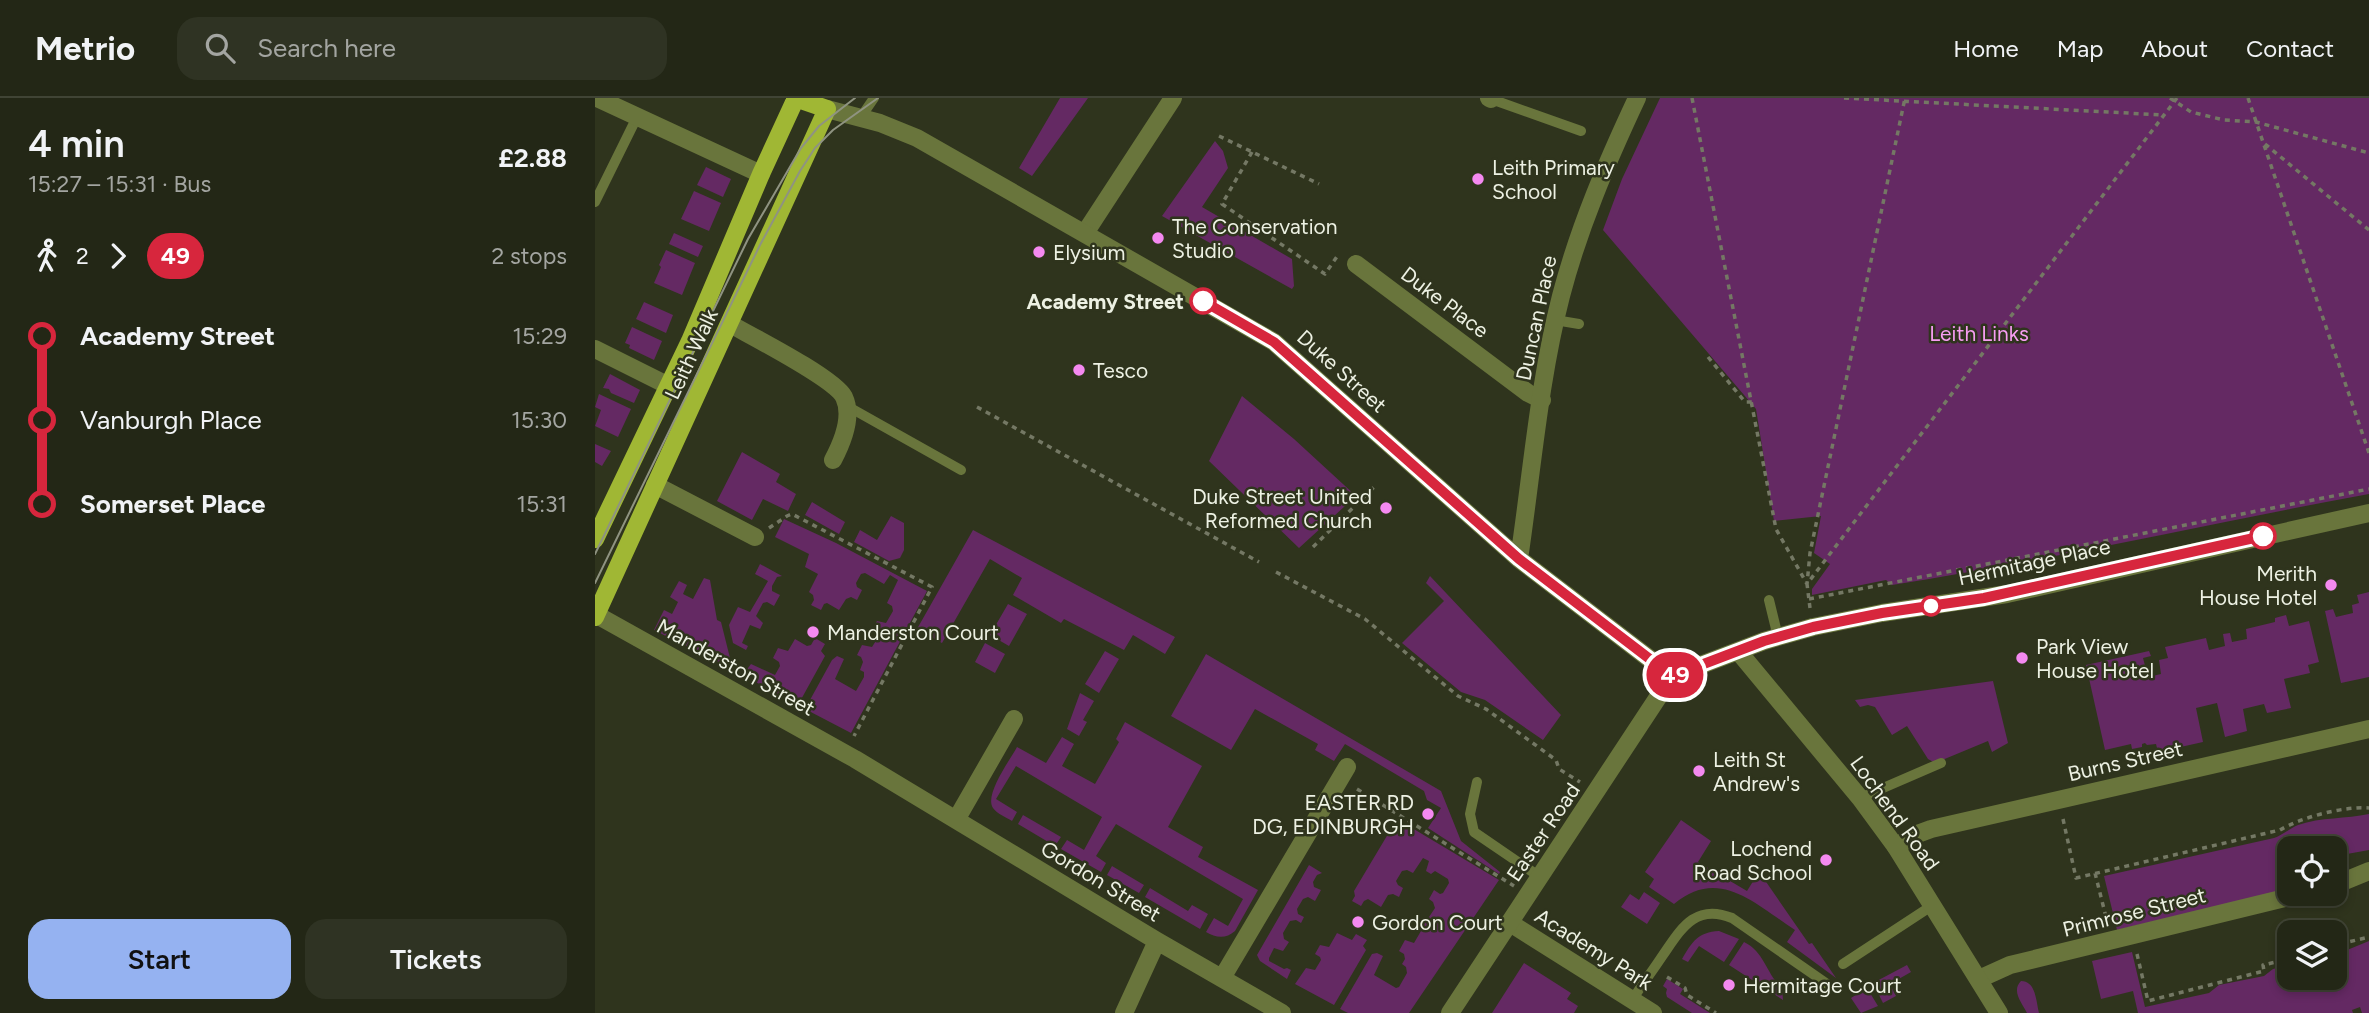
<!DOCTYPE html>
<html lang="en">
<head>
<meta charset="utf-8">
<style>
	:root { --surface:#232716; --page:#2f3323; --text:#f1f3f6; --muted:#a3a5a1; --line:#404435; --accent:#95b2f1 }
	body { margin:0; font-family:Figtree,sans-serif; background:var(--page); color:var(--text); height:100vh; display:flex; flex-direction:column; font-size:26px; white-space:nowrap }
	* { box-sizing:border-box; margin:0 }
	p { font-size:23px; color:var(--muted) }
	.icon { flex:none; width:38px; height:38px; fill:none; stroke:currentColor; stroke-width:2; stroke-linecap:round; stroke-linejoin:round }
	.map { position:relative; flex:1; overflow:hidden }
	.drawer { display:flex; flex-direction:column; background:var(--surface); width:595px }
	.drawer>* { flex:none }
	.badge { padding:0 14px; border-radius:23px; font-size:24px; line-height:46px }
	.tools { position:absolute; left:1682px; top:738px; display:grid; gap:14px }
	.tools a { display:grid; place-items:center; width:70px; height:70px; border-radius:14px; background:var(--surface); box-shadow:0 4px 10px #0003,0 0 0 2px var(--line); font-size:35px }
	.map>.badge { position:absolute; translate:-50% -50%; box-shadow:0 0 0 4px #fff }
	.legs { display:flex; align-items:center; gap:10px; height:77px; padding:0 28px; font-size:23px }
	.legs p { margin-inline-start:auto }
	.summary { display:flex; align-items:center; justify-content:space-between; height:119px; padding:0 28px }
	h1 { font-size:38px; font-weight:600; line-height:52px }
	.action { display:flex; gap:14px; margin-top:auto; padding:14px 28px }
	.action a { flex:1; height:80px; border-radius:21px; background:var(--accent); color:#111; font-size:28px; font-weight:600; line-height:80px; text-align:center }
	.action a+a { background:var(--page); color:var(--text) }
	ul { padding:0 28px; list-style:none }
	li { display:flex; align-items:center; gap:24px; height:84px; font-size:26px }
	li i { display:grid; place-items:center; width:10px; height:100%; margin:0 9px; background:currentColor }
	li i::after { content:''; width:18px; height:18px; margin:-9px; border:5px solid; border-radius:50%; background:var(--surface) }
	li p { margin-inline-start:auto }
	li:first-child i { background:linear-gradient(#0000 50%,currentColor 0) }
	li:last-child i { background:linear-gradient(currentColor 50%,#0000 0) }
	header { display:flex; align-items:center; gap:42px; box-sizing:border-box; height:98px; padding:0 35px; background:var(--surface); border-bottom:2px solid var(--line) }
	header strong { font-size:33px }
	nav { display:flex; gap:38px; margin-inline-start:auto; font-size:24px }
	.search { width:490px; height:63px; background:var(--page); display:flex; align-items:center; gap:18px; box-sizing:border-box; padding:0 24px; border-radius:21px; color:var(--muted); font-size:26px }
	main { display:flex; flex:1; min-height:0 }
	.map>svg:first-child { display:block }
	.green { fill:#642963 }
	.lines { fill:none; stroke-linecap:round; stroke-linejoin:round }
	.path { stroke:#747864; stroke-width:3.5; stroke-dasharray:5 5; stroke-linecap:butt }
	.service { stroke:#69753c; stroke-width:10 }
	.minor { stroke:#69753c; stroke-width:18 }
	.tertiary { stroke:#69753c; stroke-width:18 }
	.primary { stroke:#a0b734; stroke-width:18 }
	.tram { stroke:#8f9381; stroke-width:2 }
	.line-1-casing { stroke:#fff; stroke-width:16 }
	.line-1 { stroke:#d7263d; stroke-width:10 }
	.poi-dot { fill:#f489f0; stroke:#2f341d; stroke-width:2.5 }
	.stop-1-dot { fill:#fff; stroke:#d7263d; stroke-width:3.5 }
	.labels { text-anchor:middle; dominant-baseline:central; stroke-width:5; stroke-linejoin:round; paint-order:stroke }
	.poi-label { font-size:21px; fill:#edf1e3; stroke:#2f341d; text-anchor:start }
	.stop-label { font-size:21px; font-weight:bold; fill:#edf1e3; stroke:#2f341d; text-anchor:end }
	.street-label { font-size:21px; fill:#edf1e3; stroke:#2f341d }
	.park-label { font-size:21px; fill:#f79df2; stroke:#2f341d }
</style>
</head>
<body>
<header>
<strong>Metrio</strong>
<div class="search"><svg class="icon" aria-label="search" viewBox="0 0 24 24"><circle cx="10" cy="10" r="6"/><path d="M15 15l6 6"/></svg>Search here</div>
<nav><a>Home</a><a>Map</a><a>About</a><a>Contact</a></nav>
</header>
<main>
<section class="drawer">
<div class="summary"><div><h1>4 min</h1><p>15:27 – 15:31 · Bus</p></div><b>£2.88</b></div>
<div class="legs"><svg class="icon" aria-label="walk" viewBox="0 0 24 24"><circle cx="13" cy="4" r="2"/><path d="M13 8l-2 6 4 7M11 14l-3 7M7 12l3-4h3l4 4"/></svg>2<svg class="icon" aria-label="forward" viewBox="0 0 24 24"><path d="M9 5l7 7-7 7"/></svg><b class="badge" style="background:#d7263d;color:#fff">49</b><p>2 stops</p></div>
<ul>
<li><i style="color:#d7263d"></i><b>Academy Street</b><p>15:29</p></li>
<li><i style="color:#d7263d"></i><span>Vanburgh Place</span><p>15:30</p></li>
<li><i style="color:#d7263d"></i><b>Somerset Place</b><p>15:31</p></li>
</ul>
<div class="action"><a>Start</a><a>Tickets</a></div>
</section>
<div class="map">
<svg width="1774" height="915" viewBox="0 0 1774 915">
	<rect width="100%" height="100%" fill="#2f341d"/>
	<path class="green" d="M465,0H493L437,78L424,70Z
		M1065,0H1774V396C1615,425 1457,462 1297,487L1291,482L1217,497V491L1235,466L1219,455L1226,418L1179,423L1161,311L1008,132L1027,81Z
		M620,43L628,53L633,70L607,109L697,161L699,188L697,191L567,118Z
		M111,69L136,81L128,99L102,87Z
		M99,93L126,105L114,133L86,121Z
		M79,135L108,148L103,159L74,146Z
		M71,152L100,165L87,197L59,185L66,169L64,167Z
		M49,204L78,217L71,235L41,221Z
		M37,229L67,243L59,262L34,250L35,247L30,245Z
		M15,276L45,292L39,305L16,295L14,291L8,290Z
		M4,296L36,311L23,339L0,328L6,312L0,309Z
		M647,298L699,341L761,398L704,450L614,363Z
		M0,346L16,353L7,368L0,364Z
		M147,354L185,376L181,384L201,396L193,413L168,401L157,422L122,403Z
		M217,404L250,424L244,436L210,417Z
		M296,418L309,425V452L305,460L294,463L259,444L265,432L282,442Z
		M189,421L241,445L332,493L256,635L210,611L237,562L242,558L249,561L240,581L261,593L269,579V574L265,572L268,564L266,559L262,557L267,547L277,549L284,538L283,531L279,528L282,523L291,525L298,513L297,508L292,505L303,482L295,477L289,486L270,475L266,476L261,485L262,489L267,492L262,502L256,499L251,501L244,512L232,505L229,506L226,512L216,507L219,502L218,497L214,494L223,476L210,469L214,456L180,439Z
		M378,432L580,539L570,556L538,537L529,552L469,521L466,525L418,497L427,480L395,461L347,545L322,531Z
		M165,466L187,478L182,479L177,488V493L185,497L179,508L172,504L168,505L161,518L168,525L165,531L155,527L147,545L153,548L151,552L138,545L134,527L143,509L155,514L173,483L160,476Z
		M835,478L966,617L948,642L890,602L866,594L807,545L849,503L831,485Z
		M109,480L115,482L122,522L126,524L138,572L59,532L69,512L77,516L83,504L75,499L84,483L92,487L88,496L98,501Z
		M1774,494V579L1746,585L1730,513L1738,511L1741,519L1758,515L1757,507L1764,505L1762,497Z
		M413,506L432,516L414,548L395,537Z
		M1691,517L1694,528L1714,523L1724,564L1713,567L1715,575L1689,581L1696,610L1672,615L1669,606L1648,611L1652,633L1630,639L1622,605L1601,610L1608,644L1563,654L1561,646L1552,647L1550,645L1547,646V649L1537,651L1536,646L1510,652L1491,567L1554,553L1556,558L1548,560L1553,579L1566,576L1564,562L1573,560L1570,549L1611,540L1614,552L1630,548L1628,536L1635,535L1637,544L1652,541L1651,531L1680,524V520Z
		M220,540L230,546L226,553L230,558L203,607L157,582L159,578L150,574L156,566L180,577L185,568L184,564L178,560L183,550L193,553L200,541L212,548L216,547Z
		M390,545L410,556L400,575L380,564Z
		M510,553L524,561L504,595L490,586Z
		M611,556L846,693L866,743L905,774L904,776L833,730L846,710L832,702L829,693L750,646L739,663L720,652L723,646L660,611L636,652L576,618Z
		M1398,583L1413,645L1397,654L1393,643L1340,665L1333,661L1312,628L1297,637L1280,609L1273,607L1265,609L1260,602Z
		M485,595L499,603L488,622L492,624L484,638L472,631Z
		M530,624L607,668L573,729L608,749L603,759L663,792L640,833C631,841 621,840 611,834L619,820L633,828L648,801L521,726L501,758L511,765L506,774L466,751L472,742L489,752L507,719L421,668L401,701L422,714L417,723C411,719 402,716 398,710C389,697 415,662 422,649L451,665L467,639L479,646L467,668L500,686L524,644L521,641Z
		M1774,716V752L1752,756L1740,764V751H1694V791L1522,832L1509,778L1679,740C1688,737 1694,731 1703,727C1726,719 1751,721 1774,716Z
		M428,717L466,739L460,748L423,726Z
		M802,721L904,782L814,915H753L745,911L777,856L782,855L788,858L779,877L801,890L804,889L812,875L811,869L807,866L810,861L809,856L804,853L810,842L819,845L826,833L824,828L820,825L823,820L828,823L832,822L840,810L838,804L834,801L839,792L845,796L848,795L854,785L853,781L840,773L836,776L831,773L834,763L828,760L818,775L812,772L807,773L801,783L803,787L808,790L804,799L798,796L793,797L786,809L773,801L769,803L766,808L757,803L760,798L759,793Z
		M1086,722L1116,743L1103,764L1152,793L1162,777L1167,778L1214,846L1217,845L1241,880L1192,844L1200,832C1160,806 1124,768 1079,806L1054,789L1059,781L1050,774Z
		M714,767L727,775L722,777L718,784L719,789L726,792L720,803L713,799L708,801L702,811L703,816L709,819L706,825L701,822L695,823L688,835L689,841L694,844L688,853L679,850L674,860V863L689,871L692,870L696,872L692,881L665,863L662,857Z
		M517,768L549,787L544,795L512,777Z
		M555,790L593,813L597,807L613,816L605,831L550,799Z
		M1049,794L1065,805L1052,826L1026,809L1035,796L1044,802Z
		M1124,833L1144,841L1129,864L1104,848L1093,864L1087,861C1097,844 1103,834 1124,833Z
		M742,835L757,842L761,836L772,842L768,848L771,852L739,907L700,886L711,870L720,872L726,862L725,859L720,856L725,847L734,849Z
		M1774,843V915H1767L1765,909L1757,912L1758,915H1543L1538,893L1506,901L1497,863L1537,854L1550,909L1614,895L1624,887L1669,878L1678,871L1694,867V880H1740V857Z
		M1149,844C1170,854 1171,876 1187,890L1188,902L1134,867Z
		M929,865L976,895L972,901L983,908L979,915H897Z
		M1312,867L1316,874L1295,886L1301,898L1288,905L1278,885Z
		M1072,881L1088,891L1085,896L1115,915H1097L1072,899L1071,895L1072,891L1068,888Z
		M1426,883C1441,883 1441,903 1444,915H1432C1427,905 1416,893 1426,883Z
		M1272,890L1283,908L1266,915L1256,900Z"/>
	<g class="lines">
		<path class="path" d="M1097,0L1181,431L1212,486L1215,455L1310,0
			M1249,0L1569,17
			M1575,0L1596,14L1629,22L1661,24L1774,55
			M1653,0L1774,355
			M624,38L724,86
			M1670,46L1774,132
			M657,54L627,106L730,176L743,157
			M936,197L942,201L941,204
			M1113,259L1150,304H1157
			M382,309L664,464
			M174,430L192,418L197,416L337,489L259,638
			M718,449L780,388
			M681,474L770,521L863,598L891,611L961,662L964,671L985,684
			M1214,501L1774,391
			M1215,510L1212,486L1582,0
			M762,691L919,788
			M1468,721L1481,780L1685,732C1707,719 1749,708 1774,710
			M1500,775L1512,823
			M1740,851L1746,849L1745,846L1774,839
			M1542,856L1553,903L1669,873L1668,867L1694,861
			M1072,879L1090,890L1092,897L1121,915"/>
		<path class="service" d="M896,1L986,33
			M266,19L279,0
			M0,104L42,19
			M960,222L984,226
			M252,308L366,372
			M1174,502L1183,539
			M882,684L875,716L879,734L945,779
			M1265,700L1346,665
			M1248,866L1338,807
			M1037,902C1047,887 1058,872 1068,857C1086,831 1100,805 1137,820L1238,890"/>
		<path class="minor" d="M2,0L166,76
			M894,0L896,1
			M490,135L578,0
			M761,166L933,295L947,302
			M135,226C158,239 239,280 249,299C258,318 247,345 238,362
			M0,251L74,288
			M60,387L160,439
			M0,516L260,661L562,843L687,915
			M361,722L419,621
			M1301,749L1317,738L1336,731L1774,631
			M1740,787L1774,773
			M915,825L1058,915
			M627,880L752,669
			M1384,881L1415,867L1706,796
			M529,915L562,843"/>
		<path class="tertiary" d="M232,11L285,25L322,40L679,244L924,461L1077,578
			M924,461C937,374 944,283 966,198C984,129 1012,64 1042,0
			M1143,553L1265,700L1301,749L1404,915
			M1077,578L1169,543L1218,529L1287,515L1412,496L1774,415
			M855,915L1077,578"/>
		<path class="primary" d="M0,441L95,243L166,76L201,0
			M0,519L232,11L200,0"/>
		<path class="tram" d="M0,456L153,141L206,50L224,28L260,0
			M0,485L165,147L205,73L220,50L238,32L283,0"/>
	</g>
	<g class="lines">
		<defs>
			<path id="line-1" d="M608,203L679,244L924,461L1077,578L1169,543L1218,529L1287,515L1389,500L1668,438"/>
		</defs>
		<use href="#line-1" class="line-1-casing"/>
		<use href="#line-1" class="line-1"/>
	</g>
	<g class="poi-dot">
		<circle cx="883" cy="81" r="7"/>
		<circle cx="563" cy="140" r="7"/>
		<circle cx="444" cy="154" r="7"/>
		<circle cx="484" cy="272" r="7"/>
		<circle cx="791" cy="410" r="7"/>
		<circle cx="1736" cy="487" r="7"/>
		<circle cx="218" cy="534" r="7"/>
		<circle cx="1427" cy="560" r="7"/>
		<circle cx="1104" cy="673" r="7"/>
		<circle cx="833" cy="716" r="7"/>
		<circle cx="1231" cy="762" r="7"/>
		<circle cx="763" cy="824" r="7"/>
		<circle cx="1134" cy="887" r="7"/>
	</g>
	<g class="stop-1-dot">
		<circle cx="608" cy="203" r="12"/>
		<circle cx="1668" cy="438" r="12"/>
		<circle cx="1336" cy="508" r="9"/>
	</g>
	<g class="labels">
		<g class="poi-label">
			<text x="897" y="69">Leith Primary<tspan x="897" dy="24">School</tspan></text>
			<text x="577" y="128">The Conservation<tspan x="577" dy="24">Studio</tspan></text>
			<text x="458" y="154">Elysium</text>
			<text x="498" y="272">Tesco</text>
			<text x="777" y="398" text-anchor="end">Duke Street United<tspan x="777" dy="24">Reformed Church</tspan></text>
			<text x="1722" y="475" text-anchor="end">Merith<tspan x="1722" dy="24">House Hotel</tspan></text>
			<text x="232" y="534">Manderston Court</text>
			<text x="1441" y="548">Park View<tspan x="1441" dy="24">House Hotel</tspan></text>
			<text x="1118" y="661">Leith St<tspan x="1118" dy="24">Andrew's</tspan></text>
			<text x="819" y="704" text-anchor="end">EASTER RD<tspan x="819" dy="24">DG, EDINBURGH</tspan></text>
			<text x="1217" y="750" text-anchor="end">Lochend<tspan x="1217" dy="24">Road School</tspan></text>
			<text x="777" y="824">Gordon Court</text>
			<text x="1148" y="887">Hermitage Court</text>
		</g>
		<g class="stop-label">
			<text x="589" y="203">Academy Street</text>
		</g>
		<g class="street-label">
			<text transform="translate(850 204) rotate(37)">Duke Place</text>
			<text transform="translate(941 220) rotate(-78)">Duncan Place</text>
			<text transform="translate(96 256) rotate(-65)">Leith Walk</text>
			<text transform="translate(747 273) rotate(42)">Duke Street</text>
			<text transform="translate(1439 464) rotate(-12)">Hermitage Place</text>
			<text transform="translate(141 569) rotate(29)">Manderston Street</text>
			<text transform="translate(1530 663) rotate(-13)">Burns Street</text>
			<text transform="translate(1300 715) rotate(54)">Lochend Road</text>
			<text transform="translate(948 734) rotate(-56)">Easter Road</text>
			<text transform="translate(506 783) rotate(31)">Gordon Street</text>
			<text transform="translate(1539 814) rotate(-14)">Primrose Street</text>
			<text transform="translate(999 851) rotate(32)">Academy Park</text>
		</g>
		<g class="park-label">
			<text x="1384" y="235">Leith Links</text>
		</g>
	</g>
</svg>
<div class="tools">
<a><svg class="icon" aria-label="locate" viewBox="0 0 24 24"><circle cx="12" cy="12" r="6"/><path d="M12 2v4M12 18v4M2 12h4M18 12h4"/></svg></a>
<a><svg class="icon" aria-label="layers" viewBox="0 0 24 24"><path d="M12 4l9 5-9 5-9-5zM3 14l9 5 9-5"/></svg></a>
</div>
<b class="badge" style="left:1080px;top:577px;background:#d7263d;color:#fff">49</b>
</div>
</main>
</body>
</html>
